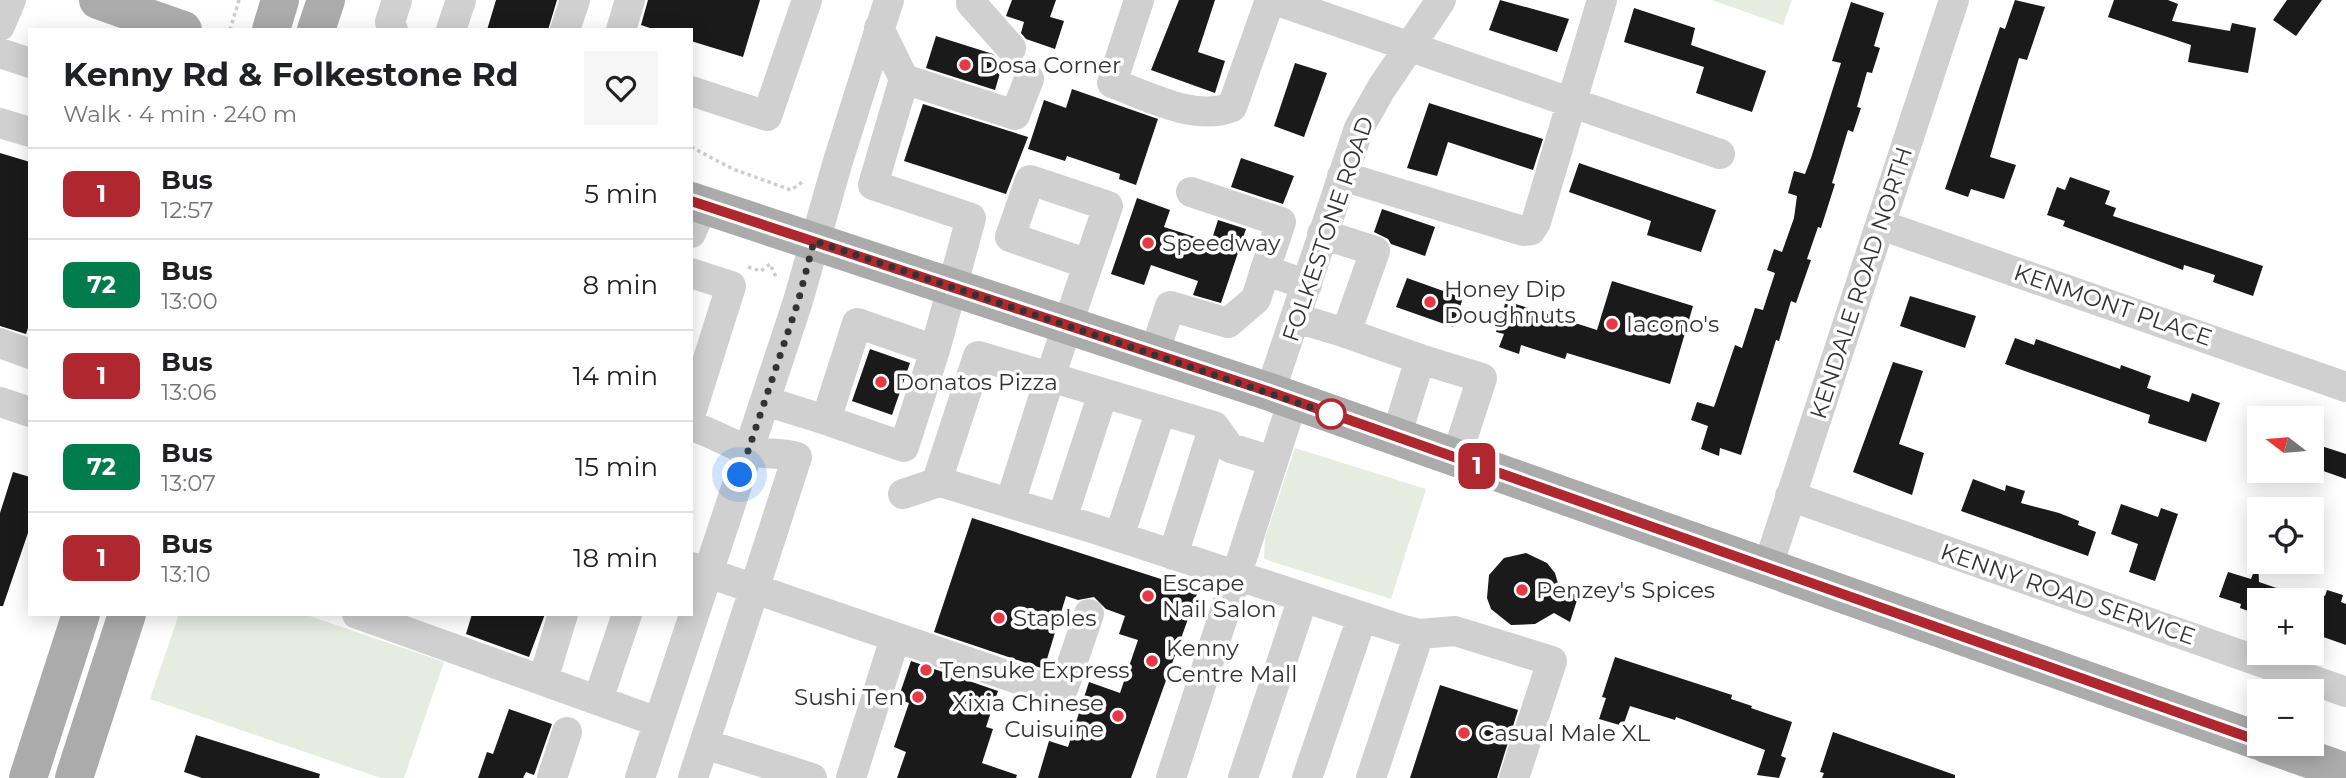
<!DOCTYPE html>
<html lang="en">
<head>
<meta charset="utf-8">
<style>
	:root { --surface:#fff; --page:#f6f6f6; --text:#202124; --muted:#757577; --line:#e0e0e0 }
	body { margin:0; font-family:Montserrat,sans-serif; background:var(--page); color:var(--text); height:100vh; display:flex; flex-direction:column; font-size:26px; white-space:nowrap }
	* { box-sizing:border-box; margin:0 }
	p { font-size:23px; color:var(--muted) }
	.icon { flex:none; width:38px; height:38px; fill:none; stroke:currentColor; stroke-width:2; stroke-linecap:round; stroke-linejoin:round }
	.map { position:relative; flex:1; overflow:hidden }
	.panel { position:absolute; left:28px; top:28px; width:665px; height:588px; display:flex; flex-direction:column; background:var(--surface); border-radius:0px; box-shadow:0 4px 18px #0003 }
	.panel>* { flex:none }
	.badge { padding:0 14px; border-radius:10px; font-size:24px; line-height:46px }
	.needle { width:46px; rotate:286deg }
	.fabs { position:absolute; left:2247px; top:406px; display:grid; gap:14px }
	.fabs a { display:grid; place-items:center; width:77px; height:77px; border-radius:0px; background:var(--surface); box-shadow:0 4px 18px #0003; font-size:35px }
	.you { position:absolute; width:35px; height:35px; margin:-18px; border:5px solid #fff; border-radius:50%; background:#1a73e8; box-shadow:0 0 0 10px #1a73e833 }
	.map>.badge { position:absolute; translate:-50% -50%; box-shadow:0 0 0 4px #fff }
	.round { display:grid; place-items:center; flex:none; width:74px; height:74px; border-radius:0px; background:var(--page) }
	.headline { display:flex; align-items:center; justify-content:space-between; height:119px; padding:0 35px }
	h1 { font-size:33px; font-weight:700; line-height:52px }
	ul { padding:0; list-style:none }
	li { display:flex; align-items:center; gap:21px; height:91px; padding:0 35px; border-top:2px solid var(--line) }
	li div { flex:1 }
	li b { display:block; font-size:26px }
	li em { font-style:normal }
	li .badge { min-width:77px; font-weight:700; text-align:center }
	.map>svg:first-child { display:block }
	.green { fill:#e6ecdf }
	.building { fill:#1a1a1a }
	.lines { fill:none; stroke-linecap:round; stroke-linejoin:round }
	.path { stroke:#cdcdcd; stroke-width:3.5; stroke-dasharray:3.5 3.5; stroke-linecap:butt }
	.minor { stroke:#d0d0d0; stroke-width:30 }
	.major { stroke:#ababab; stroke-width:38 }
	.line-casing { stroke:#fff; stroke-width:16 }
	.line { stroke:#af272f; stroke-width:10 }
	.walk { stroke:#333; stroke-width:7; stroke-dasharray:0 12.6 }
	.poi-dot { fill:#e63946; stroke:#fff; stroke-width:2.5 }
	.stop-dot { fill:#fff; stroke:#af272f; stroke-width:3.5 }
	.labels { text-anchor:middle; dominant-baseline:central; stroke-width:7; stroke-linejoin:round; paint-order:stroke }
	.poi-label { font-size:23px; fill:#333; stroke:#fff; text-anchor:start }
	.street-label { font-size:23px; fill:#333; stroke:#fff }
</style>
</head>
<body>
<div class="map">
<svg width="2346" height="778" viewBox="0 0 2346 778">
	<rect width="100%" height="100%" fill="#fff"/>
	<path class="green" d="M1712,0H1792L1783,25Z
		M1295,448L1426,489L1391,599L1264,559L1265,538Z
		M179,614H304L444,662L404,778H381L150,699Z"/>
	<path class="building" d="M496,0H557L548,30H487Z
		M648,0H760L743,57L691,41V30H656L641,25Z
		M1012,0H1056L1050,17L1064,21L1055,49L1026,39L1021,33L1024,22L1006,16Z
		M1179,0H1215L1198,52L1225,61L1215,93L1151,70Z
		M1500,0L1569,19L1557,52L1489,30Z
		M2015,0L2045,7L2027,60L2019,58L1990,157L2016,165L2004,199L1971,189L1968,197L1945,189L2000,27L2005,29Z
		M2114,0H2168L2178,4L2172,21L2230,31L2232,23L2256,28L2248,73L2188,62L2191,45L2108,17Z
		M2287,0H2322L2296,36L2273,20Z
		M1851,2L1884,13L1874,46L1880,48L1872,73L1867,72L1857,107L1861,108L1853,132L1848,130L1832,183L1835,184L1821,228L1818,227L1807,259L1811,260L1796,303L1791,301L1779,341L1776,340L1741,455L1720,448L1719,456L1701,449L1708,426L1691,420L1697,402L1714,407L1735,345L1742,348L1755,308L1763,310L1775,273L1767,270L1774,249L1782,252L1794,218L1797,196L1788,193L1794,171L1805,174L1811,158L1841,63L1832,61Z
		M1634,8L1695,28L1691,45L1766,71L1752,112L1696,93L1704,67L1624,42Z
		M936,36L993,54L1003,63L995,90L926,68Z
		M1295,63L1327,73L1304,137L1274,126Z
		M1072,89L1158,119L1136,185L1119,179L1120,174L1067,156L1065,161L1028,149L1044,100L1066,108Z
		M1429,103L1543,139L1533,170L1448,142L1437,176L1407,168Z
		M923,104L1028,137L1006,194L904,161Z
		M0,153L30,162V322L26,334L0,326Z
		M1241,158L1294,176L1283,204L1231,187Z
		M1579,163L1716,210L1701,252L1647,235L1651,221L1569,192Z
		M2070,177L2110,191L2105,204L2116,208L2113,216L2263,266L2253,296L2213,282L2215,275L2184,265L2183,270L2063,226L2065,221L2047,215L2057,187L2065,190Z
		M1137,198L1170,210L1164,227L1211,242L1218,220L1246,229L1221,303L1193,295L1198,281L1151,265L1144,285L1111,274Z
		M1382,209L1435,227L1425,256L1391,244L1388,239L1374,232Z
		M1407,278L1463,298L1453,327L1396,307Z
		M1612,281L1693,306L1670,384L1567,353L1565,359L1521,345L1519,354L1499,347L1504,334L1496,332L1506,301L1597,330Z
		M1910,296L1976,316L1965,348L1900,326Z
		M2015,338L2034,345L2036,339L2120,369L2121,365L2151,376L2147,388L2189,402L2192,393L2220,403L2206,442L2148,423L2150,415L2005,364Z
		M870,349L910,363L892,415L852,401Z
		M1893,362L1923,371L1899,444L1924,453L1912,495L1853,472Z
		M2312,443L2346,454V479L2312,467Z
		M13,472L30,477V527L3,606H0V513Z
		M1973,479L2005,491L2006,485L2025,491L2021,503L2059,513L2079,521L2078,525L2096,532L2088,556L1961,511Z
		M2121,504L2158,517L2161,508L2178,514L2155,581L2129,572L2138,544L2111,534Z
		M972,518L1198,591L1131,778H1038L1049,741L1068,747L1089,682L1120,693L1138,640L1119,634L1125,616L1106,609L1094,597L1078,600L1066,596L1044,669L934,632Z
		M1526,553L1547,563L1555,573L1561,594H1579L1570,622L1554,613L1535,624L1511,625L1491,609L1487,598L1489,575L1504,558Z
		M2258,561L2259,582L2303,597V600H2259V615L2240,608L2241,604L2219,597L2228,572L2251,579Z
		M2327,590L2343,595L2341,602L2346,604V645L2312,633V592L2325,596Z
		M472,614H545L529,657L466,634Z
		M1615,657L1732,695L1731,699L1752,706L1751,708L1792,722L1781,756L1786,758L1779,778L1757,775L1765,750L1676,717L1675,720L1630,706L1623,726L1599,719L1606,698L1602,697Z
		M911,661L998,691L986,727L993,729L982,763L1017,775L1016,778H897L906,752L894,747L909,703L898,699Z
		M1440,685L1518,710L1497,778H1410Z
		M509,709L552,724L534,775L526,772L523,778H478L487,752L493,754Z
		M1833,732L1955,775V778H1822L1824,773L1820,772Z
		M196,735L320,774L319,778H202L184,772Z"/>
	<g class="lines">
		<path class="path" d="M230,30L239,0
			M691,147L733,169L791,190L805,180
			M748,267L761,271L770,264L777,279"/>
		<path class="minor" d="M1139,0L1112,83C1148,96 1195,122 1232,107L1270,0
			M1275,0L1720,154
			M971,3L1011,48
			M0,26L11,0
			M879,28L904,79
			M393,30L390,22L397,0
			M451,30L461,0
			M565,30L575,0
			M621,30L630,0
			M0,53L30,63
			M691,91L767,116L807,0
			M0,123L30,132
			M1342,176L1523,231L1531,230L1536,222L1602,0
			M1191,192L1281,222L1265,270
			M1881,225L2346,387
			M691,233L703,205
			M1088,264L1010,237L1030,180L1108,206L1050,377L978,356L937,481L1095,529L1400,629L1419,634L1455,631L1552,661L1514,778
			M691,273L731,286L691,413
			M1296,318L1346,333L1375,251L1322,234
			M857,323L935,350L904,447L826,420Z
			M1346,333L1420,359
			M0,343L30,354
			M935,350L971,218L873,185L904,79L1015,115L1029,79
			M1154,354L1170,306L1228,323L1256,299L1265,270L1307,285
			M1270,392L1359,128L1381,89L1441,0
			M765,401L826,420
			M0,402L30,412
			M691,426C711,432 728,443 748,450C763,455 781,452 797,457L693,778
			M1396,437L1420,359L1482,378L1456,458
			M903,494L939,482
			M1790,496L2346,692
			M1010,503L1050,377L1214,426L1230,448L1273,461
			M1062,519L1103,393
			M1119,537L1161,410
			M1173,555L1214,426
			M1768,566L1954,0
			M691,567L1041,687H1064L1089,614
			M357,614L658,722
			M543,680L563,614
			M598,700L627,614
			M705,744L812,778
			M552,778L567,732
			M640,778L798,301L838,161L889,0
			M851,778L895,638
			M1171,778L1293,400
			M1243,778L1303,598
			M1307,778L1362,617
			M1371,778L1419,634"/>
		<path class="major" d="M98,0L183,30
			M271,30L280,0
			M316,30L326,0
			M691,201L1270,392L2259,741
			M2266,744L2346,772
			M28,778L81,614
			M74,778L127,614"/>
	</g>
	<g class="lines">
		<defs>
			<path id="line" d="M691,201L1270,392L2259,741"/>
		</defs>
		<use href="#line" class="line-casing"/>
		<use href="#line" class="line"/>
		<path class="walk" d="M740,475L798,302L814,241L1331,414"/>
	</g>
	<g class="poi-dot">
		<circle cx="965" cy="65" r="7"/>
		<circle cx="1148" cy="243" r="7"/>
		<circle cx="1430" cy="302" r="7"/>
		<circle cx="1612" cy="324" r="7"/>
		<circle cx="881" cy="382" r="7"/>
		<circle cx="1522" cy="590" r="7"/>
		<circle cx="1148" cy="596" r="7"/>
		<circle cx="999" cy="618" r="7"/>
		<circle cx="1152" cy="661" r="7"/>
		<circle cx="926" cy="670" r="7"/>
		<circle cx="918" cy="697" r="7"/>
		<circle cx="1118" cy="716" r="7"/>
		<circle cx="1464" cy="733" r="7"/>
	</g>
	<circle class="stop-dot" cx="1331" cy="414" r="14"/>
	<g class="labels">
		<g class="poi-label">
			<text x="979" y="65">Dosa Corner</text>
			<text x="1162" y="243">Speedway</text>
			<text x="1444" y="289">Honey Dip<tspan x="1444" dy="26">Doughnuts</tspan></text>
			<text x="1626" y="324">Iacono's</text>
			<text x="895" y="382">Donatos Pizza</text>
			<text x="1162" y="583">Escape<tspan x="1162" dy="26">Nail Salon</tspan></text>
			<text x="1536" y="590">Penzey's Spices</text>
			<text x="1013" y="618">Staples</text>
			<text x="1166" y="648">Kenny<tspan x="1166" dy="26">Centre Mall</tspan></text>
			<text x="940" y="670">Tensuke Express</text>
			<text x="904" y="697" text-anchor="end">Sushi Ten</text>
			<text x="1104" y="703" text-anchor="end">Xixia Chinese<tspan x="1104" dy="26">Cuisuine</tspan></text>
			<text x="1478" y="733">Casual Male XL</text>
		</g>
		<g class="street-label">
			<text transform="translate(1328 229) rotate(-71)">FOLKESTONE ROAD</text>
			<text transform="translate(1861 283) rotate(-72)">KENDALE ROAD NORTH</text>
			<text transform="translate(2113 305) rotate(19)">KENMONT PLACE</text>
			<text transform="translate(2068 594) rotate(19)">KENNY ROAD SERVICE</text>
		</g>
	</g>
</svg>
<div class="fabs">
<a><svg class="needle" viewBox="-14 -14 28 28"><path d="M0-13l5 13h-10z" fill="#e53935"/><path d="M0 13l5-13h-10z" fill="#757577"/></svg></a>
<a><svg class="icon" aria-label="locate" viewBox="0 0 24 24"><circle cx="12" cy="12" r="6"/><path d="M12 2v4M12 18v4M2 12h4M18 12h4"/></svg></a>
<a>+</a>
<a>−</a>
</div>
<div class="you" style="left:740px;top:475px"></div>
<b class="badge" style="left:1477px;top:466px;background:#af272f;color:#fff">1</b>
<section class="panel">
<div class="headline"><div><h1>Kenny Rd &amp; Folkestone Rd</h1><p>Walk · 4 min · 240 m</p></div><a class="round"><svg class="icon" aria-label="heart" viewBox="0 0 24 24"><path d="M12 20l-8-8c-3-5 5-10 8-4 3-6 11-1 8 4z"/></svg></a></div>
<ul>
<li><span class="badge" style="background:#af272f;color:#fff">1</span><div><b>Bus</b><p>12:57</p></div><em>5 min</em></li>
<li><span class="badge" style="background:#007b4b;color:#fff">72</span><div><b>Bus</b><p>13:00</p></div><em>8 min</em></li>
<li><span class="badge" style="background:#af272f;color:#fff">1</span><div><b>Bus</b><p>13:06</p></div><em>14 min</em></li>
<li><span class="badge" style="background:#007b4b;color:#fff">72</span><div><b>Bus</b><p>13:07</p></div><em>15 min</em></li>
<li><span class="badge" style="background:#af272f;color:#fff">1</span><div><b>Bus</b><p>13:10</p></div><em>18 min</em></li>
</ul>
</section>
</div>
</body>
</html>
